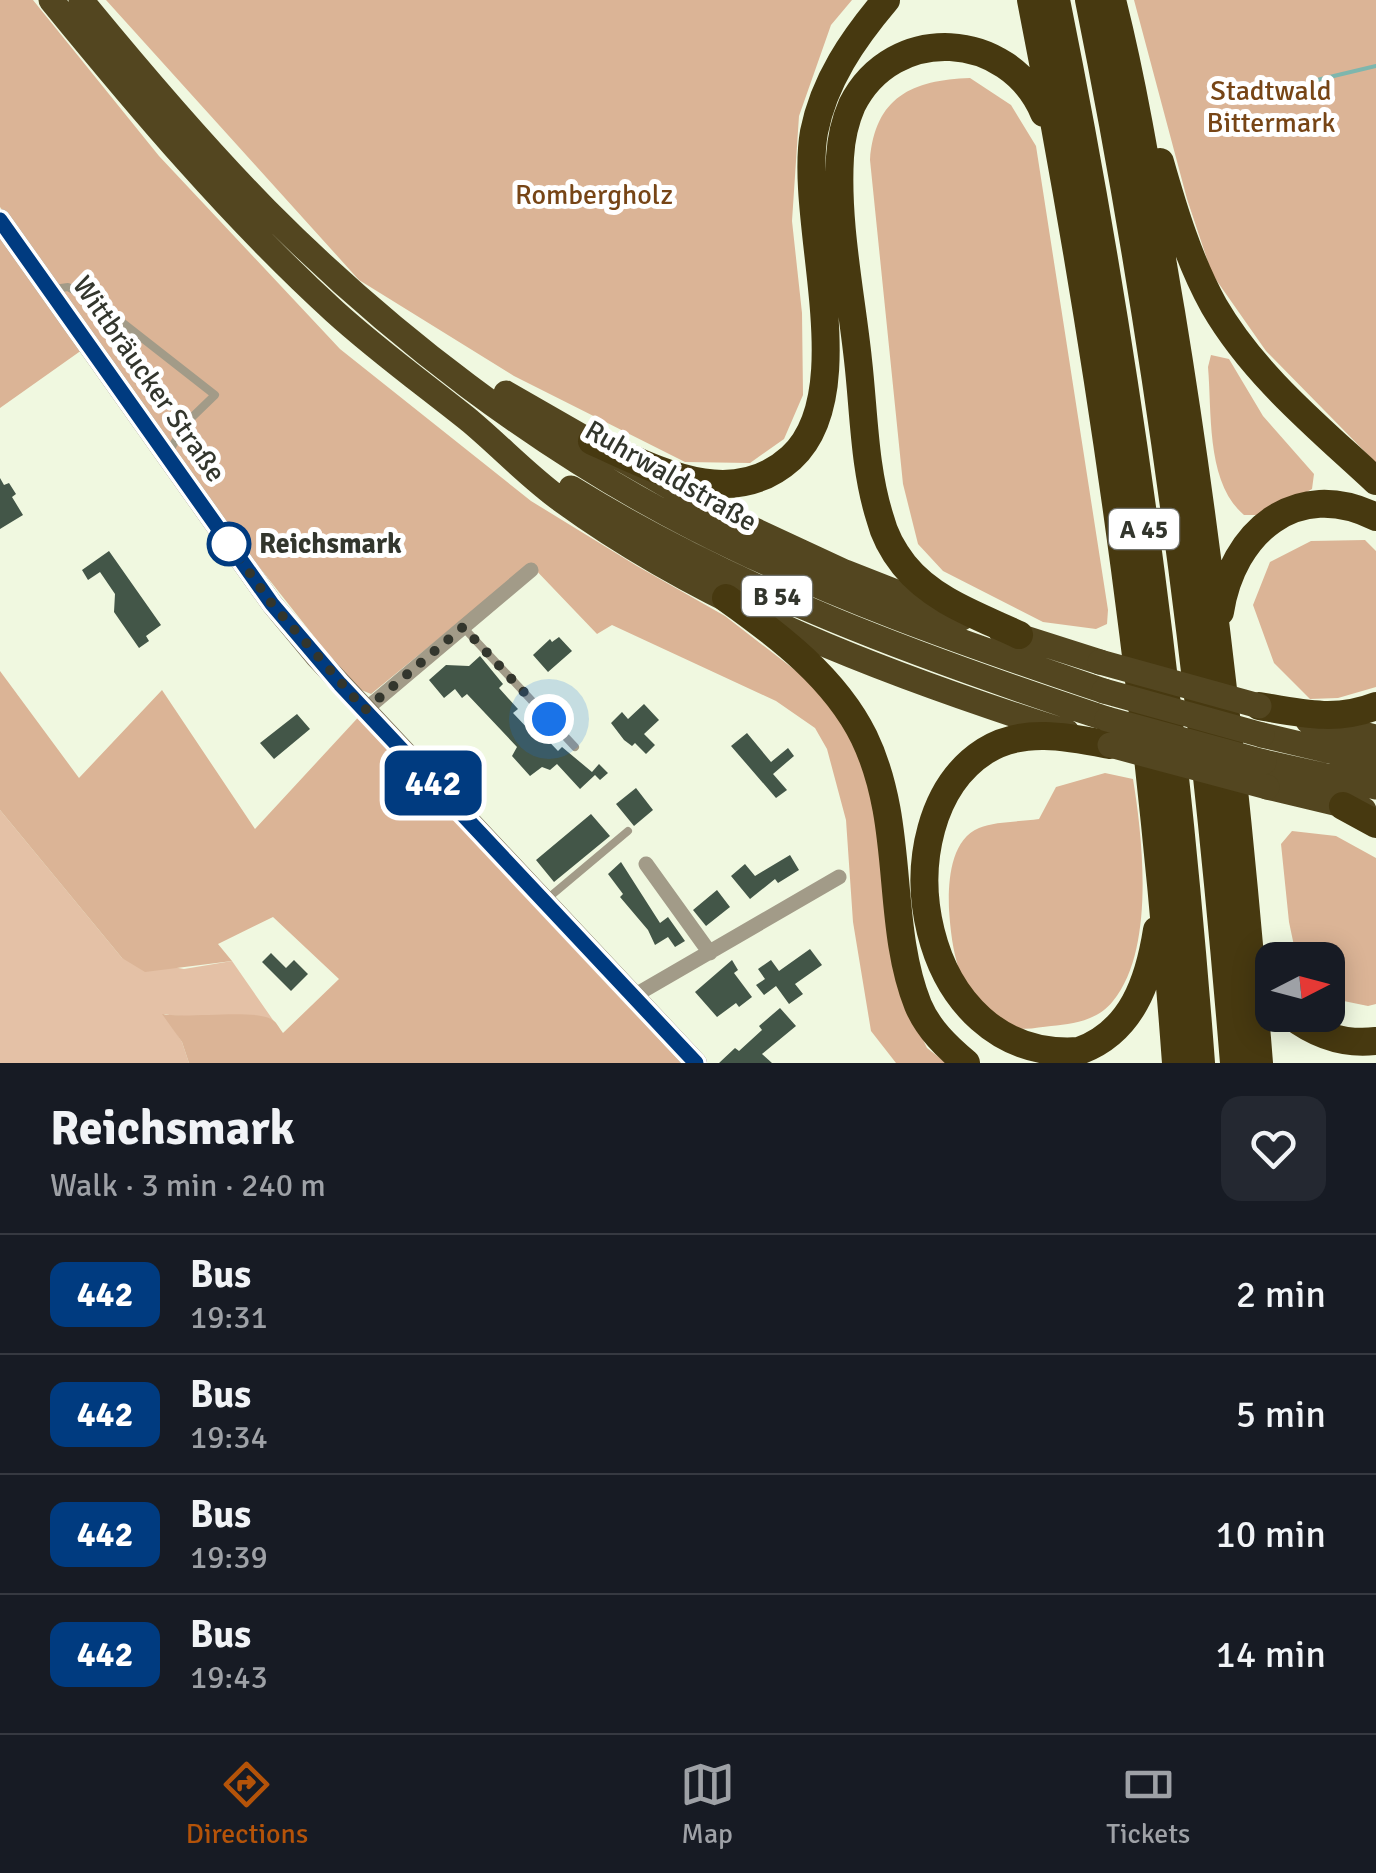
<!DOCTYPE html>
<html lang="en">
<head>
<meta charset="utf-8">
<style>
	:root { --surface:#171b24; --page:#242831; --text:#f1f3f6; --muted:#9ea1a6; --line:#363941; --accent:#b45309 }
	body { margin:0; font-family:Signika,sans-serif; background:var(--page); color:var(--text); height:100vh; display:flex; flex-direction:column; font-size:38px; white-space:nowrap }
	* { box-sizing:border-box; margin:0 }
	p { font-size:32px; color:var(--muted) }
	.icon { flex:none; width:55px; height:55px; fill:none; stroke:currentColor; stroke-width:2; stroke-linecap:round; stroke-linejoin:round }
	.map { position:relative; height:1063px; overflow:hidden }
	.side { display:flex; flex-direction:column; background:var(--surface); flex:1 }
	.side>* { flex:none }
	.badge { padding:0 20px; border-radius:15px; font-size:35px; line-height:65px }
	.needle { width:65px; rotate:84deg }
	.buttons { position:absolute; left:1255px; top:942px; display:grid; gap:20px }
	.buttons a { display:grid; place-items:center; width:90px; height:90px; border-radius:20px; background:var(--surface); box-shadow:0 5px 25px #0003; font-size:50px }
	.you { position:absolute; width:50px; height:50px; margin:-25px; border:8px solid #fff; border-radius:50%; background:#1a73e8; box-shadow:0 0 0 15px #1a73e833 }
	.map>.badge { position:absolute; translate:-50% -50%; box-shadow:0 0 0 5px #fff }
	.round { display:grid; place-items:center; flex:none; width:105px; height:105px; border-radius:20px; background:var(--page) }
	.headline { display:flex; align-items:center; justify-content:space-between; height:170px; padding:0 50px }
	h1 { font-size:48px; font-weight:800; line-height:75px }
	ul { padding:0; list-style:none }
	li { display:flex; align-items:center; gap:30px; height:120px; padding:0 50px; border-top:2px solid var(--line) }
	li div { flex:1 }
	li b { display:block; font-size:38px }
	li em { font-style:normal }
	li .badge { min-width:110px; font-weight:700; text-align:center }
	.tabs { display:flex; justify-content:space-around; align-items:center; height:140px; border-top:2px solid var(--line); background:var(--surface); font-size:28px; color:var(--muted) }
	.tabs a { display:grid; justify-items:center; gap:5px }
	.tabs .active { color:var(--accent) }
	.map>svg:first-child { display:block }
	.green { fill:#e4c1a6 }
	.forest { fill:#dbb496 }
	.lines { fill:none; stroke-linecap:round; stroke-linejoin:round }
	.stream { stroke:#7eb6ad; stroke-width:4 }
	.building { fill:#435648 }
	.service { stroke:#a29b88; stroke-width:8 }
	.minor { stroke:#a29b88; stroke-width:15 }
	.secondary { stroke:#7a7056; stroke-width:22 }
	.trunk { stroke:#534620; stroke-width:25 }
	.motorway { stroke:#473910; stroke-width:28 }
	.trunk-bridge { stroke:#534620; stroke-width:25 }
	.line-casing { stroke:#fff; stroke-width:22 }
	.line { stroke:#003b80; stroke-width:15 }
	.walk { stroke:#33362d; stroke-width:10; stroke-dasharray:0 18 }
	.stop-dot { fill:#fff; stroke:#003b80; stroke-width:5 }
	.labels { text-anchor:middle; dominant-baseline:central; stroke-width:10; stroke-linejoin:round; paint-order:stroke }
	.shield { fill:#fff; stroke:#70726c; stroke-width:2.5 }
	.shield-label { font-size:25px; font-weight:bold; fill:#33362d }
	.park-label { font-size:28px; fill:#774516; stroke:#fff }
	.street-label { font-size:28px; fill:#33362d; stroke:#fff }
	.stop-label { font-size:28px; font-weight:bold; fill:#33362d; stroke:#fff; text-anchor:start }
</style>
</head>
<body>
<div class="map">
<svg width="1376" height="1063" viewBox="0 0 1376 1063">
	<rect width="100%" height="100%" fill="#f0f8e0"/>
	<path class="green" d="M0,810L122,958L184,969L232,961L273,1020C238,1009 200,1021 164,1014L182,1042L189,1063H0Z"/>
	<path class="forest" d="M0,0H33L159,156L340,349L531,501L637,566L725,616L822,691L848,729L866,770L913,1019L927,1048L946,1063H896L871,1031L853,922L846,820L827,749L815,728L776,701L612,625L597,634L530,564L371,694L354,687L196,487L0,207Z
		M106,0H852L831,25L799,116L792,221L802,313L803,395L784,439L750,463L685,462L514,376L359,280Z
		M1134,0H1376V463L1266,351L1212,274L1187,199Z
		M970,78L1011,105L1036,146L1108,610L1107,624L1096,629L1043,622L943,571L918,544L903,484L870,160C875,97 912,80 970,78Z
		M0,220L89,345L0,408Z
		M1211,355L1229,359L1263,416L1314,474L1312,489L1267,515H1244C1206,483 1212,413 1208,367Z
		M1365,540L1376,551V687L1338,698L1310,699L1274,663L1253,605L1270,562L1311,541Z
		M0,671L79,778L162,690L255,829L365,710L696,1063H189L182,1042L162,1014C189,1019 255,1008 273,1020C277,1023 279,1028 283,1033L339,979L273,917L218,944L232,961L145,972L122,958L0,810Z
		M1105,773L1133,779C1143,840 1155,950 1113,1001C1098,1020 1074,1024 1051,1026C1040,1027 1024,1031 1014,1027C961,1010 952,956 949,909C948,883 950,840 979,828C996,821 1020,822 1039,819L1056,787Z
		M1292,831L1336,836L1376,858V1004L1368,1006L1329,998L1328,960H1297L1289,922L1281,844Z"/>
	<g class="lines">
		<path class="stream" d="M1317,80L1376,66
			M1254,91L1293,100"/>
	</g>
	<path class="building" d="M0,478L4,485L9,483L16,494L12,497L23,515L0,529Z
		M109,551L161,625L146,636L149,641L139,648L114,612L115,594L100,572L88,580L82,570Z
		M559,637L572,651L548,672L533,655L550,639L552,642Z
		M480,656L503,684L499,688L518,709L513,713L532,733L537,729L558,751L562,747L592,772L599,764L608,773L600,780L595,775L580,789L557,764L550,770L542,767L530,776L512,756L517,747L467,694L462,698L455,689L444,698L429,680L446,665L469,666Z
		M644,704L659,720L644,734L655,745L646,754L635,743L632,746L624,740L611,723L622,712L628,719Z
		M297,714L310,729L274,759L260,743Z
		M747,733L771,762L788,748L794,756L773,774L787,790L776,798L731,746Z
		M636,788L653,810L634,826L616,804Z
		M591,814L610,836L554,882L536,860Z
		M790,855L799,870L778,883L775,879L750,899L731,876L745,864L755,876Z
		M621,862L660,923L668,917L685,941L675,947L668,937L655,945L648,930L620,897L623,894L608,874Z
		M717,890L730,907L706,926L693,910Z
		M810,949L822,965L795,984L803,994L789,1004L776,986L764,995L756,985L765,979L758,969L771,960L779,971Z
		M271,953L286,968L294,960L308,974L291,991L262,962Z
		M732,960L738,970L734,973L752,997L739,1007L736,1003L717,1017L695,992Z
		M780,1008L796,1026L762,1054L772,1063H719L735,1048L739,1051L762,1030L759,1026Z"/>
	<g class="lines">
		<path class="service" d="M54,289L68,287L100,305L215,395L185,424L169,452
			M463,627L575,747
			M547,899L628,831"/>
		<path class="minor" d="M365,710L531,570
			M646,864L710,953
			M632,997L839,877"/>
		<path class="secondary" d="M0,220L272,604L316,657L696,1063"/>
		<path class="trunk" d="M51,0C140,109 231,217 335,312C378,351 425,385 470,421C501,447 529,477 561,500C711,609 891,676 1067,732
			M81,0C140,72 201,144 266,210C389,334 540,450 696,529C827,596 965,644 1104,691
			M506,393L703,506L845,572L962,618
			M571,488C738,591 922,658 1107,719
			M1000,630L1100,662
			M1308,721L1376,737
			M1262,735L1376,762
			M1264,762L1376,787
			M1267,787L1364,810"/>
		<path class="motorway" d="M1031,0C1100,352 1150,705 1176,1063
			M1056,0C1127,351 1174,706 1201,1063
			M1089,0C1160,351 1205,706 1234,1063
			M1112,0C1138,103 1153,208 1171,312C1212,561 1239,812 1259,1063
			M1160,162C1174,211 1189,261 1214,306C1254,375 1318,427 1376,481
			M592,441C654,468 730,513 791,458C863,392 798,222 814,132C824,81 853,39 886,0
			M726,598C778,635 835,678 864,737C906,824 885,922 918,1005C928,1029 947,1047 966,1063
			M1220,612C1232,533 1296,477 1376,517
			M1019,635C979,616 933,601 904,565C893,551 884,534 880,518C864,468 864,412 858,360C851,294 836,224 840,157C841,140 845,121 852,105C893,23 1009,30 1044,113
			M1259,706C1300,713 1336,722 1376,706
			M1110,745C1069,737 1022,727 985,751C877,820 917,1063 1079,1051C1132,1032 1149,981 1157,930
			M1343,806L1376,824
			M1290,1015C1316,1035 1343,1045 1376,1041"/>
		<path class="trunk-bridge" d="M1100,662L1259,706
			M1104,691L1262,735
			M1107,719L1264,762
			M1110,745L1267,787"/>
	</g>
	<g class="lines">
		<defs>
			<path id="line" d="M0,220L272,604L340,684L696,1063"/>
		</defs>
		<use href="#line" class="line-casing"/>
		<use href="#line" class="line"/>
		<path class="walk" d="M229,544L272,604L365,710L463,627L549,719"/>
	</g>
	<circle class="stop-dot" cx="229" cy="544" r="20"/>
	<g class="labels">
		<g class="shield">
			<rect x="1109" y="509" width="70" height="40" rx="8"/>
			<rect x="742" y="576" width="70" height="40" rx="8"/>
		</g>
		<g class="shield-label">
			<text x="1144" y="529">A 45</text>
			<text x="777" y="596">B 54</text>
		</g>
		<g class="park-label">
			<text x="1271" y="91">Stadtwald<tspan x="1271" dy="32">Bittermark</tspan></text>
			<text x="594" y="195">Rombergholz</text>
		</g>
		<g class="street-label">
			<text transform="translate(149 379) rotate(55)">Wittbräucker Straße</text>
			<text transform="translate(671 476) rotate(30)">Ruhrwaldstraße</text>
		</g>
		<g class="stop-label">
			<text x="259" y="544">Reichsmark</text>
		</g>
	</g>
</svg>
<div class="buttons">
<a><svg class="needle" viewBox="-14 -14 28 28"><path d="M0-13l5 13h-10z" fill="#e53935"/><path d="M0 13l5-13h-10z" fill="#9ea1a6"/></svg></a>
</div>
<div class="you" style="left:549px;top:719px"></div>
<b class="badge" style="left:433px;top:783px;background:#003b80;color:#fff">442</b>
</div>
<section class="side">
<div class="headline"><div><h1>Reichsmark</h1><p>Walk · 3 min · 240 m</p></div><a class="round"><svg class="icon" aria-label="heart" viewBox="0 0 24 24"><path d="M12 20l-8-8c-3-5 5-10 8-4 3-6 11-1 8 4z"/></svg></a></div>
<ul>
<li><span class="badge" style="background:#003b80;color:#fff">442</span><div><b>Bus</b><p>19:31</p></div><em>2 min</em></li>
<li><span class="badge" style="background:#003b80;color:#fff">442</span><div><b>Bus</b><p>19:34</p></div><em>5 min</em></li>
<li><span class="badge" style="background:#003b80;color:#fff">442</span><div><b>Bus</b><p>19:39</p></div><em>10 min</em></li>
<li><span class="badge" style="background:#003b80;color:#fff">442</span><div><b>Bus</b><p>19:43</p></div><em>14 min</em></li>
</ul>
</section>
<nav class="tabs">
<a class="active"><svg class="icon" aria-label="directions" viewBox="0 0 24 24"><path d="M12 3l9 9-9 9-9-9zM9 14v-3h6M13 9l2 2-2 2"/></svg>Directions</a>
<a><svg class="icon" aria-label="map" viewBox="0 0 24 24"><path d="M3 6l6-2 6 2 6-2v14l-6 2-6-2-6 2zM9 4v14M15 6v14"/></svg>Map</a>
<a><svg class="icon" aria-label="tickets" viewBox="0 0 24 24"><path d="M3 7h18v10H3zM15 7v10"/></svg>Tickets</a>
</nav>
</body>
</html>
